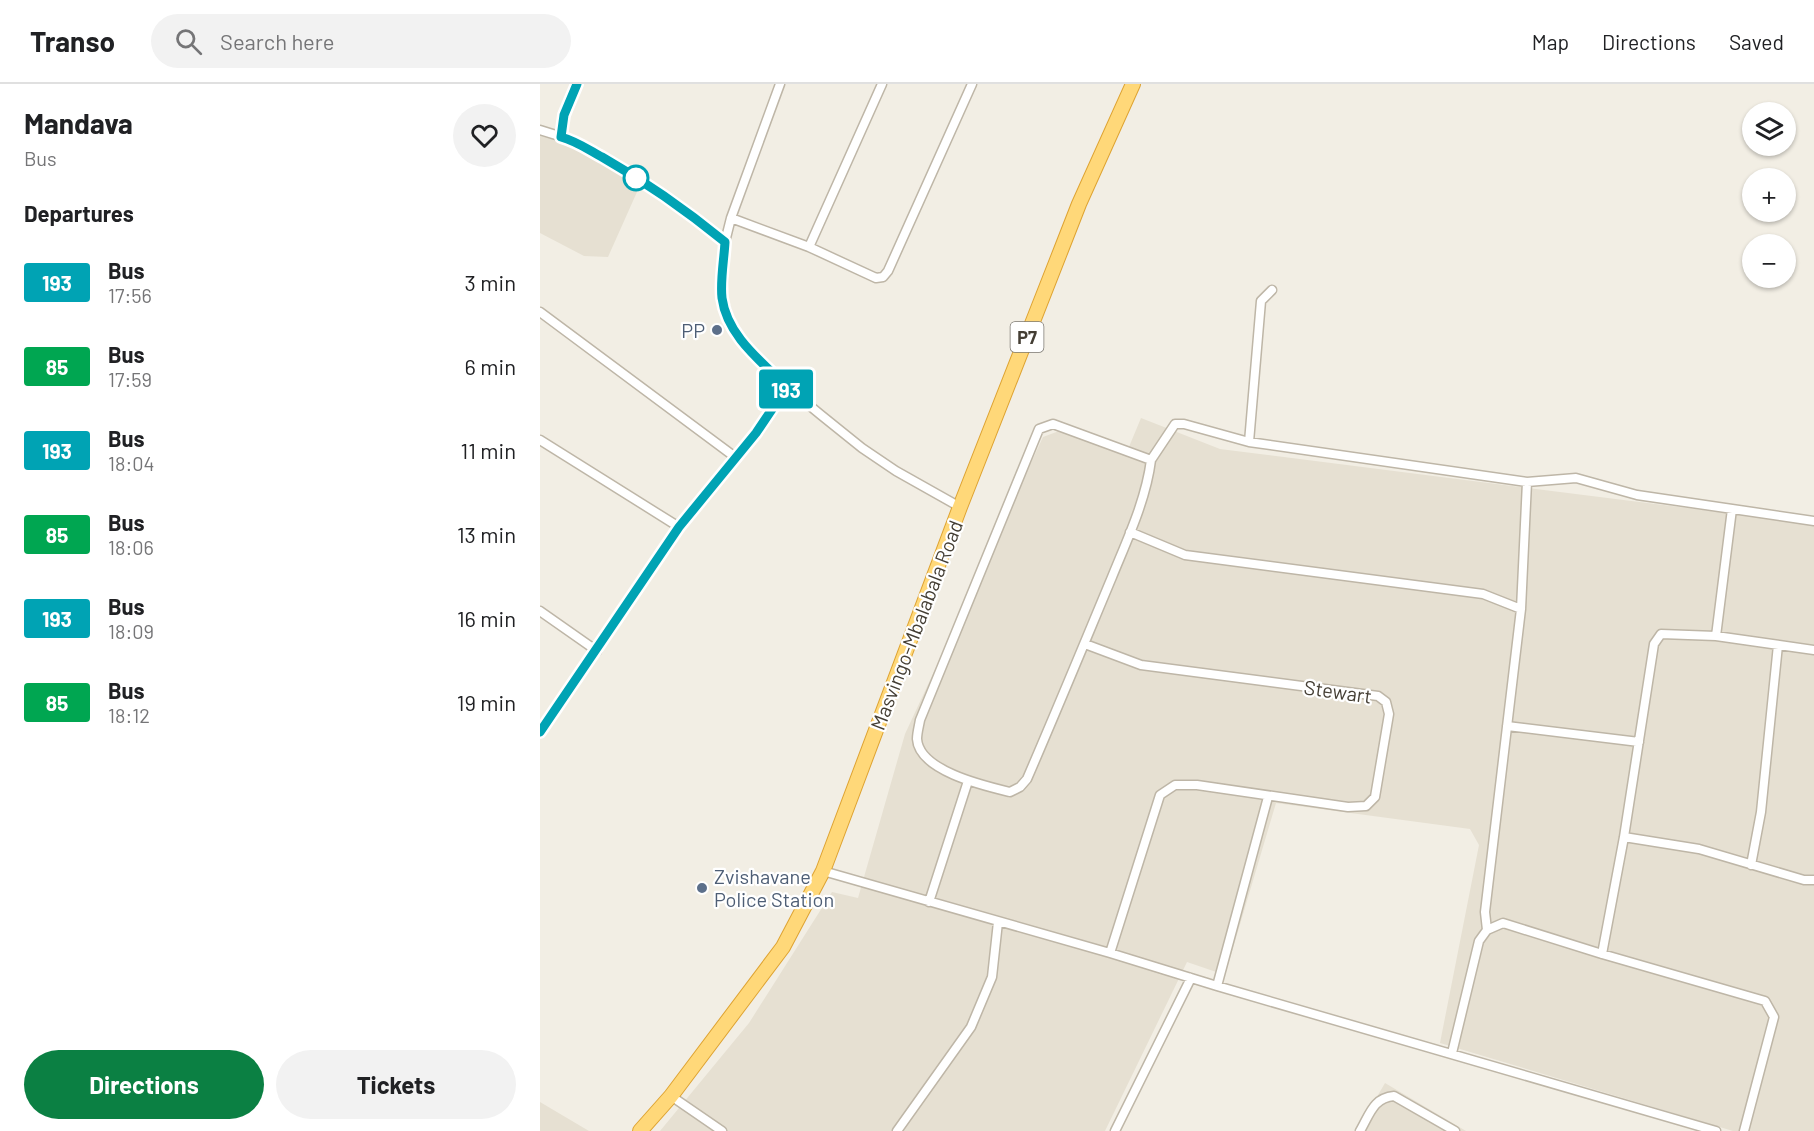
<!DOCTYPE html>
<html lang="en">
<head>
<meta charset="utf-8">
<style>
	:root { --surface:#fff; --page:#f2f2f2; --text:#202124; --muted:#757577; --line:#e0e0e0; --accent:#0b8043 }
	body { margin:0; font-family:Barlow,sans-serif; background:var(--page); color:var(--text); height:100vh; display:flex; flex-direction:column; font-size:22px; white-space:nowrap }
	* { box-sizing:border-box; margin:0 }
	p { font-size:20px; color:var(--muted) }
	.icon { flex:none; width:33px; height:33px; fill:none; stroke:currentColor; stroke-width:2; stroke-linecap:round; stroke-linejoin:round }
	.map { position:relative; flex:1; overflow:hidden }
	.side { display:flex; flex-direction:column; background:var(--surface); width:540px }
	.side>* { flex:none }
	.badge { padding:0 12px; border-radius:4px; font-size:21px; line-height:39px }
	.controls { position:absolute; left:1202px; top:18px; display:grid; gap:12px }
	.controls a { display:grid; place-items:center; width:54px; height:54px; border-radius:50%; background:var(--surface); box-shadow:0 2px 4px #0004; font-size:30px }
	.map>.badge { position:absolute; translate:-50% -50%; box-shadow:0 0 0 3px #fff }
	h2 { padding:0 24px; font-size:22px; line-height:54px }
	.round { display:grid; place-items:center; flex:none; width:63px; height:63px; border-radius:32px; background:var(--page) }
	.headline { display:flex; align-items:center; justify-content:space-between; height:102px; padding:0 24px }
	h1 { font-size:28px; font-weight:700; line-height:45px }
	.action { display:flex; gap:12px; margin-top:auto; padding:12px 24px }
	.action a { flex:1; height:69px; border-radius:36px; background:var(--accent); color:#fff; font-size:24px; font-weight:700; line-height:69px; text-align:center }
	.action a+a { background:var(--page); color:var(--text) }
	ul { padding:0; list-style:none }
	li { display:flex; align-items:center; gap:18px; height:84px; padding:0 24px }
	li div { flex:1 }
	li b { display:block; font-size:22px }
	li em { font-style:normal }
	li .badge { min-width:66px; font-weight:700; text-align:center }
	header { display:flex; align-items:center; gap:36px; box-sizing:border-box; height:84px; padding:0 30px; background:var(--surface); border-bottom:2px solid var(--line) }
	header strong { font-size:28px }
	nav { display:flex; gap:33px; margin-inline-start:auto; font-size:21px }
	.search { width:420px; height:54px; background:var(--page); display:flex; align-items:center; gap:15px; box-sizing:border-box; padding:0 21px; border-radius:33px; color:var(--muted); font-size:22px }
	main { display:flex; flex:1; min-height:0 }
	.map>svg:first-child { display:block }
	.residential { fill:#e6e0d2 }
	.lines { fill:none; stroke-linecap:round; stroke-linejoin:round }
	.minor-casing { stroke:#beb6a7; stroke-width:11 }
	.trunk-casing { stroke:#dea332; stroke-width:16 }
	.minor { stroke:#fff; stroke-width:8 }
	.trunk { stroke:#ffd879; stroke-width:14 }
	.line-casing { stroke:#fff; stroke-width:14 }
	.line { stroke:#00a3b4; stroke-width:9 }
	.stop-dot { fill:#fff; stroke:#00a3b4; stroke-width:3 }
	.service-dot { fill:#5c6f8a; stroke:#fff; stroke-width:2 }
	.labels { text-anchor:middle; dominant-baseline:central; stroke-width:4.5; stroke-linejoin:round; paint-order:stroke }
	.shield { fill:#fff; stroke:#7c7871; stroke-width:1.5 }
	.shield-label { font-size:18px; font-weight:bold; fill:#443e34 }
	.service-label { font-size:20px; fill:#4e5e75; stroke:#fff; text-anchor:end }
	.street-label { font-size:20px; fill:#443e34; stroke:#fff }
</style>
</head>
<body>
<header>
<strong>Transo</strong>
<div class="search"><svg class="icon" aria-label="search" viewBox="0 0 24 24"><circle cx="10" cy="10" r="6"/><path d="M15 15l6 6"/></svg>Search here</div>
<nav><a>Map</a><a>Directions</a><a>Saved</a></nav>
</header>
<main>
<section class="side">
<div class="headline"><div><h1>Mandava</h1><p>Bus</p></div><a class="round"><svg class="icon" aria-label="heart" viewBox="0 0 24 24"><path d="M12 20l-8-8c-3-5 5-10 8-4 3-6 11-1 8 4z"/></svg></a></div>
<h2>Departures</h2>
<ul>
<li><span class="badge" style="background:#00a3b4;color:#fff">193</span><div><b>Bus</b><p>17:56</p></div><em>3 min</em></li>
<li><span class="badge" style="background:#00a651;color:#fff">85</span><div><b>Bus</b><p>17:59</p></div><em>6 min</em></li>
<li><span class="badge" style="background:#00a3b4;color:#fff">193</span><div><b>Bus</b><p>18:04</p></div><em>11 min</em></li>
<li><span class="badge" style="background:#00a651;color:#fff">85</span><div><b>Bus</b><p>18:06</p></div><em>13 min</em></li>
<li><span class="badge" style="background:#00a3b4;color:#fff">193</span><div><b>Bus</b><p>18:09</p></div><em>16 min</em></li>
<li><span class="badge" style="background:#00a651;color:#fff">85</span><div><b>Bus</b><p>18:12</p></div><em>19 min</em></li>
</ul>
<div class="action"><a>Directions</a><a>Tickets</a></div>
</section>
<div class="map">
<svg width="1274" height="1047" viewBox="0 0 1274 1047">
	<rect width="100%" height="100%" fill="#f2eee4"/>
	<path class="residential" d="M0,47L101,99L68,173L44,172L0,149Z
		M601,334L680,365L1274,440V1047H1193L900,959L939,761L930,745L736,719L685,891L647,878L565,1047H120L209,939L292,808L318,814L365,650L503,353L519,347L586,370Z
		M845,999L926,1047H817Z
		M0,1018L49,1047H0Z"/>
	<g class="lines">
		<defs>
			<path id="minor" d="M240,0L191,134L185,158L182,214L188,233L198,253L247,303L281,331L322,364L356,387L420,423
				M0,46L32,56L84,86L152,131L185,158
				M21,53L24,31L37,0
				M191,134L269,163L336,194L343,193L348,187L432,0
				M269,163L342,0
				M0,228L195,373
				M513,340L611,376C606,416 587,456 572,493C544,560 516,628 487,695L480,703L470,708C445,702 379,687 377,655C377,649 379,642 380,636L499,345Z
				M0,356L139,443
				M709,358L721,217L732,206
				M611,376L635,340H644L709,358L987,398L1036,394L1097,411L1274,437
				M590,448L645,471L943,510L981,525
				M0,527L57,567
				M1176,552L1192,425
				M545,560L601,581L838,612L846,618L849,630L835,713L826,722L808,723L657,701H635L620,711L570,869
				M967,642L1099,658
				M0,648L139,443L216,349L247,303
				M1084,753L1159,765L1264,796H1274
				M1211,781L1221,728L1238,561
				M283,787L570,869L677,902L1176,1047
				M389,818L428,697
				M947,846L945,828L981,525L987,398
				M1062,870L1084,753L1114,560L1121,550L1176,552L1274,566
				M677,902L728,713
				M912,969L939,857L947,846L963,839L1062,870L1225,917L1234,933L1204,1047
				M131,1012L182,1047
				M357,1047L431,943L452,893L458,838
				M575,1047L651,894
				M820,1047C830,1030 833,1014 854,1012L915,1047"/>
			<path id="trunk" d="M100,1047L131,1012L243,863L283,787L420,423L521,166L539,120L593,0"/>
		</defs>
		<use href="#minor" class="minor-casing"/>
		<use href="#trunk" class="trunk-casing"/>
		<use href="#minor" class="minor"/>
		<use href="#trunk" class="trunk"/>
	</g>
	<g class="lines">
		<defs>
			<path id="line" d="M0,648L139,443L216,349L247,303C222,278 187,252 182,214C180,197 184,176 185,158C147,127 106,98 62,73C49,66 36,57 21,53L24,31L37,0"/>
		</defs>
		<use href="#line" class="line-casing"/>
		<use href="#line" class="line"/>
	</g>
	<circle class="stop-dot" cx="96" cy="94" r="12"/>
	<g class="service-dot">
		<circle cx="177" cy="246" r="6"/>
		<circle cx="162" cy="804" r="6"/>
	</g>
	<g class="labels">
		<rect class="shield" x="470.5" y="238" width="33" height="30" rx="4.5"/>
		<g class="shield-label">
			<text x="487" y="253">P7</text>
		</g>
		<g class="service-label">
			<text x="165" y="246">PP</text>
			<text x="174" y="792" text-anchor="start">Zvishavane<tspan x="174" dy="23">Police Station</tspan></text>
		</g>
		<g class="street-label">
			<text transform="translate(376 541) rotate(-69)">Masvingo-Mbalabala Road</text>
			<text transform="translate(798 607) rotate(8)">Stewart</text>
		</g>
	</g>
</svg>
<div class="controls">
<a><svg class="icon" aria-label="layers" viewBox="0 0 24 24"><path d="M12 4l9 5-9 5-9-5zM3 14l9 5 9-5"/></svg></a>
<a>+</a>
<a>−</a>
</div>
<b class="badge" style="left:246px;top:305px;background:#00a3b4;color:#fff">193</b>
</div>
</main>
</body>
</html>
